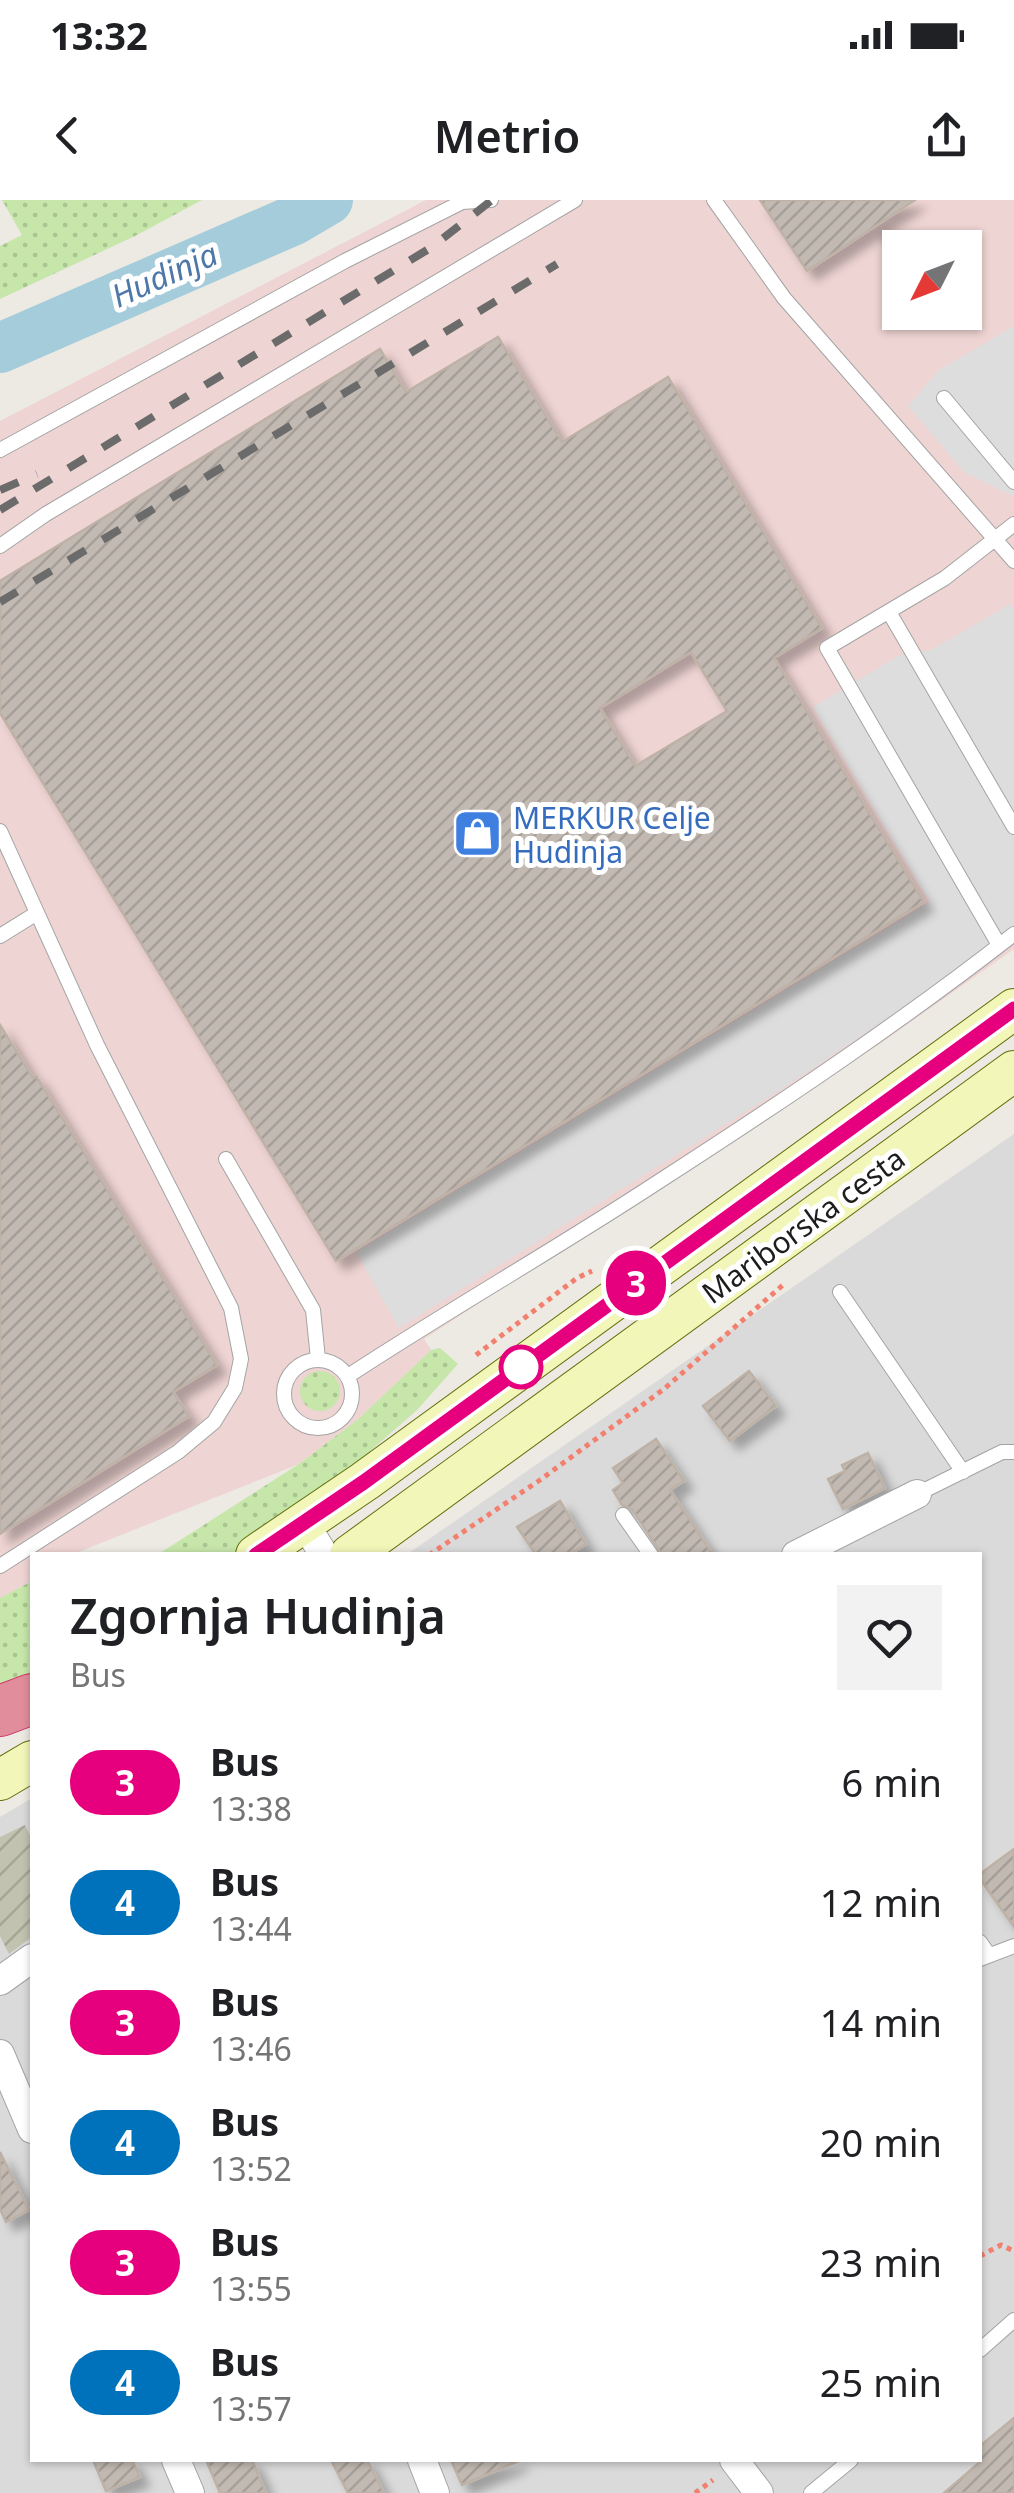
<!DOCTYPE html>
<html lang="en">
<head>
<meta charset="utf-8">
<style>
	:root { --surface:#fff; --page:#f2f2f2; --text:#202124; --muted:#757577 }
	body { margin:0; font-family:"Noto Sans",sans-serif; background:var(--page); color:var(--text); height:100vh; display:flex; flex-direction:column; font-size:38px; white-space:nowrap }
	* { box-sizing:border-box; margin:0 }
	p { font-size:32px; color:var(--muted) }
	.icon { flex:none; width:55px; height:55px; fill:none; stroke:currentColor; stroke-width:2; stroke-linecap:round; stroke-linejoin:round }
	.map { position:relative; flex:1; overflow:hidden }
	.panel { position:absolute; left:30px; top:1352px; width:952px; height:910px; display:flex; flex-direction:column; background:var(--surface); border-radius:0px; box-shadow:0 2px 8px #0004 }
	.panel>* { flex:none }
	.badge { padding:0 20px; border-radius:32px; font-size:35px; line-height:65px }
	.needle { width:65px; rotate:228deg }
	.fabs { position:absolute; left:882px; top:30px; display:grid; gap:20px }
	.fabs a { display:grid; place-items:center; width:100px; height:100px; border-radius:0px; background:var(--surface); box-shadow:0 2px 8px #0004; font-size:50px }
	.map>.badge { position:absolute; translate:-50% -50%; box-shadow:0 0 0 5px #fff }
	.round { display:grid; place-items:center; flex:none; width:105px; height:105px; border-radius:0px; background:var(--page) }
	.headline { display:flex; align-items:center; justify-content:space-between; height:170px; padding:0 40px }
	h1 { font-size:48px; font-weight:600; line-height:75px }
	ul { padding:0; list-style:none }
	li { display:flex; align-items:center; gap:30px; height:120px; padding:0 40px }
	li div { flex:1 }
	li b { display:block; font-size:38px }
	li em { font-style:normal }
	li .badge { min-width:110px; font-weight:700; text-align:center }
	.status { display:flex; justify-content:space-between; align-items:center; height:70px; padding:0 50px; background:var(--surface); direction:ltr }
	.status svg { height:28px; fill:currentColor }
	header { display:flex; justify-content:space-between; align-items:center; height:130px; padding:0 40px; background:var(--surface); font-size:45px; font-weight:600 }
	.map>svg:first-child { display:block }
	.residential { fill:#dbdada }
	.commercial { fill:#eed4d2; fill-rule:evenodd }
	.construction { fill:url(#construction-furrows) }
	.grass { fill:url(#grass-dots) }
	.parking { fill:#ddd }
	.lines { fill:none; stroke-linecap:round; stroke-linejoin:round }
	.river { stroke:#a5ccda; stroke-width:50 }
	.building { fill:url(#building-hatch); stroke:#beb1a6; stroke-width:2.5; fill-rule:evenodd; filter:url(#shadow) }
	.lane-casing { stroke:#a4a4a4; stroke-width:16 }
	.street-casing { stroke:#a4a4a4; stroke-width:30 }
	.secondary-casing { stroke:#616e09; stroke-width:42 }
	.highway-casing { stroke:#d02b60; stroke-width:52 }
	.path { stroke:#f37f6e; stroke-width:5; stroke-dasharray:5 5; stroke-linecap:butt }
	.lane { stroke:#fff; stroke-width:14 }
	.street { stroke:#fff; stroke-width:28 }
	.secondary { stroke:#f2f6b8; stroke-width:40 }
	.highway { stroke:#e28d9b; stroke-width:50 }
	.rail { stroke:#6b6b6b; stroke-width:8; stroke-dasharray:20 20; stroke-linecap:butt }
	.line-casing { stroke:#fff; stroke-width:22 }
	.line { stroke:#e6007e; stroke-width:15 }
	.stop-dot { fill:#fff; stroke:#e6007e; stroke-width:5 }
	.labels { text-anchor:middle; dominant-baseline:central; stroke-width:10; stroke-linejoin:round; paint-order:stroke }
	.shop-label { font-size:30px; fill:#366cbe; stroke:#fff; text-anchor:start }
	.street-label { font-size:30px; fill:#1d1d1d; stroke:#fff }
	.water-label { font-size:32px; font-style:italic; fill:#4e78a8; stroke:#fff }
</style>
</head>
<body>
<div class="status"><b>13:32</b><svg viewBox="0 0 49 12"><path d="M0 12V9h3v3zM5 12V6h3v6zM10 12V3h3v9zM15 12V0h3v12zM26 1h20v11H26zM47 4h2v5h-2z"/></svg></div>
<header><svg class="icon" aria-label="back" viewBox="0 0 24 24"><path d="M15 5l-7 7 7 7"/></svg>Metrio<svg class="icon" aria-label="share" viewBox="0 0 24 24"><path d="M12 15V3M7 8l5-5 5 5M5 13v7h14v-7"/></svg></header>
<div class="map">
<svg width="1014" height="2293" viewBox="0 0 1014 2293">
	<defs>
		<pattern id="construction-furrows" width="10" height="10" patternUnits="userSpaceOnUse" patternTransform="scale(2.5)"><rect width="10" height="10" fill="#c1c2af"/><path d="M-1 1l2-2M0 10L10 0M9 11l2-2" fill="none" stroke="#a5a696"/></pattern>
		<pattern id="grass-dots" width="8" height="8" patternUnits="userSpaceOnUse" patternTransform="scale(2.5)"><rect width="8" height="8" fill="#c6e6aa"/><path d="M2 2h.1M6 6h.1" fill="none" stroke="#aac592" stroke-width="1.8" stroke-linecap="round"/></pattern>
		<pattern id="building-hatch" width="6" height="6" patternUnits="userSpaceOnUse" patternTransform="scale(2.5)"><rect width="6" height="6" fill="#c2bab2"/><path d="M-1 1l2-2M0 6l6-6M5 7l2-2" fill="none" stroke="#a69f99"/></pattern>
		<filter id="shadow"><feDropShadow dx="9" dy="9" stdDeviation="5" flood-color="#0004"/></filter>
	</defs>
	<rect width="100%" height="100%" fill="#edeae3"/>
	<path class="residential" d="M1014,934V2293H0V1617L32,1598V2260H980V1355H406Z"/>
	<path class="commercial" d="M426,0H1014V749L878,845L424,1139L431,1150L357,1220L299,1264L71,1355H32V1381L0,1398V221ZM900,48H965V112H900Z"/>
	<path class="construction" d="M25,1625L32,1640V1737L9,1754L0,1736V1637Z"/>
	<path class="grass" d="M2,0H202L135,36L0,99V46L22,35Z
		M440,1148L458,1164L417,1210L352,1267L230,1355H157L299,1264L357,1220L431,1150Z
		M300 1191a20 20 0 1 1 40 0a20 20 0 1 1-40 0Z
		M32,1381V1479L0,1493V1398Z"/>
	<path class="parking" d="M1014,126V296H1013L965,273L908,206L939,170Z
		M1010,404L1014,411V733L779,891L399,1128L356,1052L930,702L813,507L898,456L931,450Z"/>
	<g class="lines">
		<path class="river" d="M0,148L294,20L328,0"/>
	</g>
	<path class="building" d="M760,0H915L807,71Z
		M498,137L562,242L668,177L822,428L774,458L924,702L336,1061L0,513V381L380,149L406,192ZM691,452L727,511L635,566L600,508Z
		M0,825L33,878L36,876L217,1165L173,1192L189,1216L0,1334Z
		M749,1171L776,1206L730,1241L703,1206Z
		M656,1239L684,1281L670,1290L713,1355H662L632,1309L622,1305L613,1290L623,1283L613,1268Z
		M868,1253L885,1288L843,1309L828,1279L845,1271L842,1265Z
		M560,1301L586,1344L568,1355H536L517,1327Z
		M1014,1649V1727L980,1679V1674Z
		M0,1952L29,2010L6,2022L0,2009Z
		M1014,2218V2293H944L980,2262V2246Z
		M93,2260H132L140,2277L106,2291Z
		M206,2260H252L266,2293H220Z
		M331,2260H367L384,2293H348Z
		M451,2260H521L462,2285Z"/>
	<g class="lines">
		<defs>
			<path id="lane" d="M714,0L784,98L1014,361
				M944,198L1014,282
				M0,250L345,61L462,2L491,0
				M0,346L46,314L575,0
				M889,412L1014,627
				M0,631L97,845L231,1108L241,1159L235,1188L214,1222L178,1252L0,1366
				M0,736L37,713
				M999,745L827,448L945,378L1014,324
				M226,959L313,1110L318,1159
				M840,1092L963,1272
				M284 1194a34 34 0 1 1 68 0a34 34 0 1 1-68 0Z
				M348,1176C450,1109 556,1049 658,982C779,904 900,823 1014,734
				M917,1294L1002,1252H1014
				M623,1315L651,1355
				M980,1742L989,1755
				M980,1759L1014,1746
				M980,2150L1014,2120
				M811,2293L851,2260"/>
			<path id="street" d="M304,1322L324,1355
				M796,1355L917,1294
				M0,1781L32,1758
				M0,1854L32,1929
				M176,2260L190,2293
				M422,2260L435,2293
				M734,2260L759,2293"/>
			<path id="secondary" d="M256,1355L365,1281L1014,809
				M350,1355L1014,871
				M0,1580L32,1561"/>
			<path id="highway" d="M0,1511L32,1499"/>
		</defs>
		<use href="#lane" class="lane-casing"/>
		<use href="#street" class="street-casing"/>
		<use href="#secondary" class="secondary-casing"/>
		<use href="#highway" class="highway-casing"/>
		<path class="path" d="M476,1155L577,1078L592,1071
			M429,1355L540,1280L664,1189L784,1084
			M980,2056L1001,2045L1014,2051
			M695,2293L713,2280"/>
		<use href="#lane" class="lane"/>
		<use href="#street" class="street"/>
		<use href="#secondary" class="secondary"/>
		<use href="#highway" class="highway"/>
		<path class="rail" d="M0,290L37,274
			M0,310L432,47L492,0
			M0,402L557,64"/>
	</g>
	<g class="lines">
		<defs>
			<path id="line" d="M256,1355L364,1282L1014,809"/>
		</defs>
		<use href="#line" class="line-casing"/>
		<use href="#line" class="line"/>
	</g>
	<defs>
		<symbol id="shop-square" viewBox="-11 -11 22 22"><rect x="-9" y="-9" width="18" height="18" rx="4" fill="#3f7fe0" stroke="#fff"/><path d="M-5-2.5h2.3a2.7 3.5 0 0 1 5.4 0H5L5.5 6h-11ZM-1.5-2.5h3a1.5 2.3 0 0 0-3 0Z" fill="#fff"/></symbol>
	</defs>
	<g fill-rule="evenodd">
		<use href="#shop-square" x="450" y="606" width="55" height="55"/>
	</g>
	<circle class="stop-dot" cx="521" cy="1167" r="20"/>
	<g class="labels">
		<g class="shop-label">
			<text x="513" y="617">MERKUR Celje<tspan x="513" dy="34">Hudinja</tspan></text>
		</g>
		<g class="street-label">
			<text transform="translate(803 1025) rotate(-36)">Mariborska cesta</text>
		</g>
		<g class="water-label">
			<text transform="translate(164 74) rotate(-24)">Hudinja</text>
		</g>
	</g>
</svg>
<div class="fabs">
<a><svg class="needle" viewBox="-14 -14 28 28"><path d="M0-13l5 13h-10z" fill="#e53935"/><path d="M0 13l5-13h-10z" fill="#757577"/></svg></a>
</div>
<b class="badge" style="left:636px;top:1083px;background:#e6007e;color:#fff">3</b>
<section class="panel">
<div class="headline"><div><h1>Zgornja Hudinja</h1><p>Bus</p></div><a class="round"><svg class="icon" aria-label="heart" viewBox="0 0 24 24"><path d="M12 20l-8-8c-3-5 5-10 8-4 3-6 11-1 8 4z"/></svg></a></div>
<ul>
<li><span class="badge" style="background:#e6007e;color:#fff">3</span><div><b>Bus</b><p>13:38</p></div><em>6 min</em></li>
<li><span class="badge" style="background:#0072bc;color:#fff">4</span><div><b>Bus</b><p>13:44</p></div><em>12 min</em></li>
<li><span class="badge" style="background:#e6007e;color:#fff">3</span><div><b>Bus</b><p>13:46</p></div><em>14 min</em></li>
<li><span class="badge" style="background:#0072bc;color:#fff">4</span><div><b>Bus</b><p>13:52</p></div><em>20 min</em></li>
<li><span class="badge" style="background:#e6007e;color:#fff">3</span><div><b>Bus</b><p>13:55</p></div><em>23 min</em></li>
<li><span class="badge" style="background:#0072bc;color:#fff">4</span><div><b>Bus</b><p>13:57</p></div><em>25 min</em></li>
</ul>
</section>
</div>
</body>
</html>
